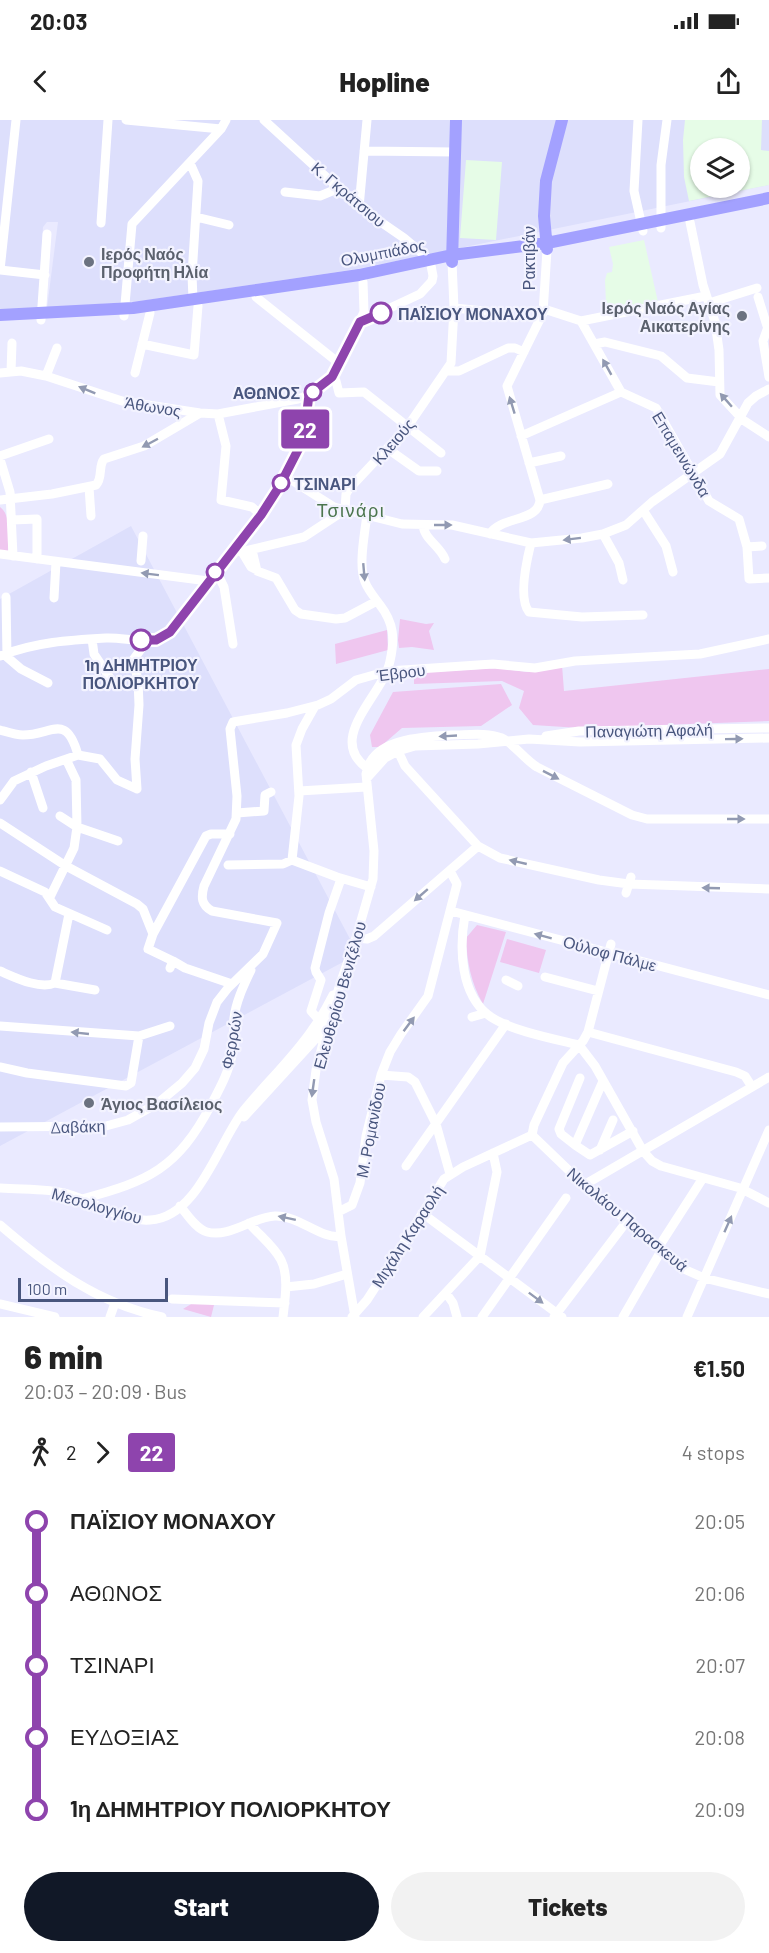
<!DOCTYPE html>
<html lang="en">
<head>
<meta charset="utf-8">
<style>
	:root { --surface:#fff; --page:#f2f2f2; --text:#222; --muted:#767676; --accent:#111827 }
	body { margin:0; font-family:Barlow,sans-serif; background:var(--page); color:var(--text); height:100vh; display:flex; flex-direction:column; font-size:22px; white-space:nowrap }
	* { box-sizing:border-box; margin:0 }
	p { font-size:20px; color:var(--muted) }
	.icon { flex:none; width:33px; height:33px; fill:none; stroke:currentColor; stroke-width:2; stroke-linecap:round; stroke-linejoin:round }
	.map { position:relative; height:1197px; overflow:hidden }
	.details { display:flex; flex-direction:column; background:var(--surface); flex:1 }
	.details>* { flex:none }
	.badge { padding:0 12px; border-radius:4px; font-size:21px; line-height:39px }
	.fabs { position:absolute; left:690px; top:18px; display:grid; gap:12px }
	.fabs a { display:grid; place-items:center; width:60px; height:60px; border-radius:50%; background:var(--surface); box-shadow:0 2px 4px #0004; font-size:30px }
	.scale { position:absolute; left:18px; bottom:15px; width:150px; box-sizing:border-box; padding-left:6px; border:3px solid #49567e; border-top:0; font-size:16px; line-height:21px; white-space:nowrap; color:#49567e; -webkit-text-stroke:4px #f3f3ff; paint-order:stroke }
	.map>.badge { position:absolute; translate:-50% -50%; box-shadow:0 0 0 3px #fff }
	.legs { display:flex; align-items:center; gap:9px; height:66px; padding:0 24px; font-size:20px }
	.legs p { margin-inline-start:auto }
	.headline { display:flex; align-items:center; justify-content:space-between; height:102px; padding:0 24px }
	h1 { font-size:33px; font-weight:800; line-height:45px }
	.primary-button { display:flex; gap:12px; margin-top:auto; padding:12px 24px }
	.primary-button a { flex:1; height:69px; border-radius:36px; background:var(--accent); color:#fff; font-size:24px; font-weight:800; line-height:69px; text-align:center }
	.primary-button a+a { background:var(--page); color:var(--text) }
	ul { padding:0 24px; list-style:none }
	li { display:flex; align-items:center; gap:21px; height:72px; font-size:22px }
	li i { display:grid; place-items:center; width:9px; height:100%; margin:0 8px; background:currentColor }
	li i::after { content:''; width:15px; height:15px; margin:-8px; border:4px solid; border-radius:50%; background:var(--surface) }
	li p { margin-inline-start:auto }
	li:first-child i { background:linear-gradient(#0000 50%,currentColor 0) }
	li:last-child i { background:linear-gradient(currentColor 50%,#0000 0) }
	.status { display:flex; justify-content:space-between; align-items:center; height:42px; padding:0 30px; background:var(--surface); direction:ltr }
	.status svg { height:16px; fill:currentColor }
	header { display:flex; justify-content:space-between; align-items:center; height:78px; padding:0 24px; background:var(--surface); font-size:27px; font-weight:800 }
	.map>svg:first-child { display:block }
	.residential { fill:#dddffc; fill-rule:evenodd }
	.education { fill:#e6fce7; fill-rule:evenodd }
	.green { fill:#efc6ef }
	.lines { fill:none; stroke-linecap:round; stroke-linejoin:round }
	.minor { stroke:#fff; stroke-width:9 }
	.major { stroke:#a3a1ff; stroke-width:12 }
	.oneway { fill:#929ab2 }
	.line-1-casing { stroke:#fff; stroke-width:14 }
	.line-1 { stroke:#8e44ad; stroke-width:9 }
	.worship-dot { fill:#6b7280; stroke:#f3f3ff; stroke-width:2 }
	.stop-1-dot { fill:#fff; stroke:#8e44ad; stroke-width:3 }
	.labels { text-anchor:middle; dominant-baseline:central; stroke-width:4.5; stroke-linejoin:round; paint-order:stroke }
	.street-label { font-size:16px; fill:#49567e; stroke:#f3f3ff }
	.worship-label { font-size:16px; font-weight:bold; fill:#5b616d; stroke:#f3f3ff; text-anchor:start }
	.stop-label { font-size:16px; font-weight:bold; fill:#49567e; stroke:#f3f3ff; text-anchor:start }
	.neighbourhood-label { font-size:18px; letter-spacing:1.5px; fill:#4c764f; stroke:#f3f3ff }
</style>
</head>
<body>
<div class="status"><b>20:03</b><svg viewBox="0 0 49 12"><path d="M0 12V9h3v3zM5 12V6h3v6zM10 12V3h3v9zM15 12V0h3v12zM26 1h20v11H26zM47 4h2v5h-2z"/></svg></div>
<header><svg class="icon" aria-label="back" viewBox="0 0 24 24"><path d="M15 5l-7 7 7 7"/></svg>Hopline<svg class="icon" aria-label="share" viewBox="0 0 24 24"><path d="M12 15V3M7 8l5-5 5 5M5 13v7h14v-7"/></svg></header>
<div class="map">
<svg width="769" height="1197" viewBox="0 0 769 1197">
	<rect width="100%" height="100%" fill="#eaeaff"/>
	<path class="residential" d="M0,0H769V65L357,149L140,181L47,188L58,102H47L43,107L38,192H0ZM700,28H740V68H700Z
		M131,406L358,834L0,1026V479Z"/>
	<path class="education" d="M685,0H762L761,30L769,31V65L689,81L684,57L683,20ZM740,28V68H700V28Z
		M466,40L502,42L496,120L460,118Z
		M644,120L658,182L609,193L606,183L605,160L607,153L612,152L613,144L609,127Z"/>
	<path class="green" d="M0,387C12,396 8,418 8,433L0,432Z
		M400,499L426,504L434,503L429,511L434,530L412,527L399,528L398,520Z
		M387,510L388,530L336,544L335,524Z
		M562,545L564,571L769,549V601L580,608L533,605L519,588L524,571L502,561L414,564V553L498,548L527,552Z
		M501,564L512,585L481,606L402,608L380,627H372L370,615L393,572Z
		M477,805L506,812L483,884C471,863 467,842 466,818Z
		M507,819L546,830L539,853L500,842Z
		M196,1181L214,1185L211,1197L183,1189Z"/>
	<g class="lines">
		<path class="minor" d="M16,0L0,150L45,155
			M126,0L221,9
			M264,0L359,87L404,118L430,140L433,156L432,161L420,174L360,202
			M638,0L634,71L643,111
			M364,31L455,32
			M190,43L198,61L192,155L193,179
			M285,72L320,76L332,71L335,65
			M359,87L367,0
			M196,97L229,105
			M690,102L703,165L715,202L719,230L720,275L743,300L769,317
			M101,103L108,0
			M661,108V45L667,0
			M256,177L340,244
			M758,177L767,206
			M709,183L757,168
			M454,188L484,191
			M544,189L581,201L706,176
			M124,196L132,104L221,9L226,0
			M41,200L47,114
			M581,201L621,272L656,288L709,381L739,399L747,427L749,459L769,458
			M769,204L763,221L769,257
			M142,224L194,235L198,186
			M594,224L605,222L661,236L687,258L719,262
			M446,251H459L508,228H515L524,232
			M11,252L12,223
			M0,253L21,251L46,256L122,281L200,293L218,294L298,279L309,275L329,260L340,244L364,192L363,162
			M135,253L150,193
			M46,256L57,228
			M332,257L336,261L339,273L364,272L441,333
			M218,294L226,326L221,380L252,387L261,395
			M521,316L621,272
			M388,329L419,351H437
			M0,336L49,319
			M0,339L10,372L13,436
			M529,343L561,336
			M285,356L334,387L402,404L452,405L531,423L582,418L603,414L626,405L652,382L720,334L748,283L756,276L769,269
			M89,367L91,396
			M0,380L52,374L96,365C103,358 98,346 104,339L144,326L200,293
			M540,380L608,364
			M345,390L346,374L349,369L408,306L451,243L454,188L452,142
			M643,390L666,426L673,452
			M367,394C365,413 358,445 365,462C368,470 375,478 380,485C394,503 395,519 390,541C384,574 325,618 367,648
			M12,400L37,399V439
			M423,405C424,419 440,426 445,439
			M490,414C501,396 539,402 540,380L507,266L543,193L547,130
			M603,414L619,443L623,460
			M531,423C527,439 518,478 529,492L582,497L643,495
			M747,427L762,426
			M235,429L241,432L304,417L345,390
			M252,430L257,451L276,458L295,490L301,494L336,499L345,498L377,481
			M242,432L251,447L257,450
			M0,434L208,461
			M141,441L143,416
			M216,451L224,467L233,524
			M6,477L7,537L21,549L48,563
			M54,478L56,442
			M92,519L94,534L114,564
			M0,536C35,522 70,520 106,518C126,517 149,526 166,515L272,378L299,328L304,315L309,275
			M0,610C7,612 16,615 23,615C52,615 66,592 78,635
			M546,616L579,611L769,608
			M398,631L405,646L478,726L500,738L599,760L629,764L769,769
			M31,652L43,688
			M367,658L385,638L398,631L415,626L478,624L529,619L580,622L769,618
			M137,669L135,639L139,585L138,560L133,540L147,521
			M299,671L366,667
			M0,680L14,661L46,646L78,635L100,639L117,660L137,669
			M237,693L264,691L265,675L271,672
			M60,696L77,707L118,721
			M0,703L66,746L137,784L143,789L153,814
			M292,740L299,676L296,625L302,609L315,586
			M292,740L337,757L371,767
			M228,745L283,744L292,740
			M0,751L45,772L55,787L107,810
			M626,773L631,757
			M50,777L74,728L77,707L76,660L66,639
			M451,791L769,875
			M465,795C459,828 460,876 491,897C512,911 554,919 579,925
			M356,818L367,819L374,816L478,726
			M173,841L185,848L232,864
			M170,848L173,841L148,829L153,814L206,716L211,714H230
			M0,851C14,857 40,870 55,863L95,870
			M545,857L598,871
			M506,860L518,866
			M55,863L69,794
			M326,895L321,913L244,997L243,995L318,911Z
			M472,897L486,893
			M319,900L311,891L321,860L316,852L315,848L329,793L341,759
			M0,906L139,916L170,906
			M588,912L736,952L745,956L752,967
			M579,925L595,946L643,1031L652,1041L661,1046L740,1068L769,1083
			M0,947L27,953L126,966L131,963L139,916
			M381,955L408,957L415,962L436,1004L450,1054
			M603,961L575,1025L590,1035L633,1011
			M0,1007L106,1006L128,1000L158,983L182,963L195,948L204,929L209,903L217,882L228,868L263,834L277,803L212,791C201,785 201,777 204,766L236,699L237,676L230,609L233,602L287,593L318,585L331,579L356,560L388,551L493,544L535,548L575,541L700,534L769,519
			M532,1015L584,1065L686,1150L704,1158L769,1174
			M532,1015L534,1005L563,943L583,921L588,912L611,824
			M575,1025L561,1014L559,1009L580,958
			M600,1030L613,1000
			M406,1046L506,904
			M584,1065L769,957
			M0,1068C22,1070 46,1068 68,1074C94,1081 121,1102 150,1100C198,1098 219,1021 244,990C266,963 292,939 312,910C320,899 327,887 333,875
			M82,1079C149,1061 177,1049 211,985C220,968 230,950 233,930C235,919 233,908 234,898C236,881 244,865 251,850
			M180,1086C187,1094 196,1109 207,1112C230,1118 252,1097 275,1096C299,1095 321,1120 341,1116
			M338,1092L352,1085L360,1063L366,1016L381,955L390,932L401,914L428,876L457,764L450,751
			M422,1093L562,1197
			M249,1103C259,1115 274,1126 281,1140C289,1156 285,1179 283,1197
			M0,1105C50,1148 96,1183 162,1197
			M658,1128L703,1058
			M286,1167L314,1164L347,1154
			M446,1173L453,1183L457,1197
			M172,1179L285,1183
			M0,1184L55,1197
			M110,1197L115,1183
			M352,1197L367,1180L391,1143L444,1059L463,1047L532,1015
			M355,1197L341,1116L334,1059L316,1002L312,980L316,950L326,911L340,864L356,818L373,759L374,731L366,654C372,617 424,617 451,615C468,615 486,612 502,618C513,623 525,640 537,647L632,695L647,699H769
			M423,1197L480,1136L497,1052L493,1033
			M482,1197L566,1078
			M554,1197L627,1101
			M623,1197L661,1131
			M687,1197L769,1010"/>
		<path class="major" d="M547,129L544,96L546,61L562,0
			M452,142L456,0
			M0,195L133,188L359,155L452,135L547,123L769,78"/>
	</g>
	<defs><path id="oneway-solid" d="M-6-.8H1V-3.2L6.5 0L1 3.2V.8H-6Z" transform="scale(1.5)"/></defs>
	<g class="oneway">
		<use href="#oneway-solid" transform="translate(607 247) rotate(-119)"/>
		<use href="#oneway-solid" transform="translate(87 270) rotate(-158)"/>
		<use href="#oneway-solid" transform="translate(726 280) rotate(-131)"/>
		<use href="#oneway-solid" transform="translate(512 285) rotate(-107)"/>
		<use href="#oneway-solid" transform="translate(150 323) rotate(152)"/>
		<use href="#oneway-solid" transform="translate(443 405)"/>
		<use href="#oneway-solid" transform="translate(572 419) rotate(173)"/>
		<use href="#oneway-solid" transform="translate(364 452) rotate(85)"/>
		<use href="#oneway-solid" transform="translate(150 454) rotate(-173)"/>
		<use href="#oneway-solid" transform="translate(448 616) rotate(177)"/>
		<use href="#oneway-solid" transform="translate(734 619) rotate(-1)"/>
		<use href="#oneway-solid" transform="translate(551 655) rotate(27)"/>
		<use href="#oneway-solid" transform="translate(736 699)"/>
		<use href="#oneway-solid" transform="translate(518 742) rotate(-167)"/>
		<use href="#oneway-solid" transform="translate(711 768) rotate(-178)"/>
		<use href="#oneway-solid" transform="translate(421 775) rotate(139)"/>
		<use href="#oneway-solid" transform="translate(543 816) rotate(-165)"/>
		<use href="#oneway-solid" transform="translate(409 904) rotate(-53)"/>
		<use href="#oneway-solid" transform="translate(80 913) rotate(-174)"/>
		<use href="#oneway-solid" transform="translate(313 968) rotate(98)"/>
		<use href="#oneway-solid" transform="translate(287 1098) rotate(-168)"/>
		<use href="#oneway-solid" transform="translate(728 1104) rotate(-66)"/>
		<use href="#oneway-solid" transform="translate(536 1178) rotate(37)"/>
	</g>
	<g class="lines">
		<defs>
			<path id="line-1" d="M141,520H156L170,512L261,395L279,367L299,328L304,315L309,275L332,257L360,202L381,193"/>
		</defs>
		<use href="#line-1" class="line-1-casing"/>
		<use href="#line-1" class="line-1"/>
	</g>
	<g class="worship-dot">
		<circle cx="89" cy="142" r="6"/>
		<circle cx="742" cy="196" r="6"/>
		<circle cx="89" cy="983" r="6"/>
	</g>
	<g class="stop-1-dot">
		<circle cx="381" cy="193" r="10"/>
		<circle cx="313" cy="272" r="8"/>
		<circle cx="281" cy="363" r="8"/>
		<circle cx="215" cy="452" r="8"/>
		<circle cx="141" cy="520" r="10"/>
	</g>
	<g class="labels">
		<g class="street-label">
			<text transform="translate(349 74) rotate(40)">Κ. Γκράτσιου</text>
			<text transform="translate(383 132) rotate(-11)">Ολυμπιάδος</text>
			<text transform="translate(528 138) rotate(-90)">Ρακτιβάν</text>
			<text transform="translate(153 286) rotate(9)">Άθωνος</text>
			<text transform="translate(393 321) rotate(-49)">Κλειούς</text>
			<text transform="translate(682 334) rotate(59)">Επαμεινώνδα</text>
			<text transform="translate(401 552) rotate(-7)">Έβρου</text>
			<text transform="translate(649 610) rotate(-1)">Παναγιώτη Αφαλή</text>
			<text transform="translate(610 833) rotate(15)">Ούλοφ Πάλμε</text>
			<text transform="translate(339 875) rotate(-74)">Ελευθερίου Βενιζέλου</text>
			<text transform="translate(231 920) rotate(-80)">Φερρών</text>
			<text transform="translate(78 1006) rotate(-2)">Δαβάκη</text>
			<text transform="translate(370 1010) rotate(-79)">Μ. Ρομανίδου</text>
			<text transform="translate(97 1085) rotate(16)">Μεσολογγίου</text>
			<text transform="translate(628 1099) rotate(40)">Νικολάου Παρασκευά</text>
			<text transform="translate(407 1116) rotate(-57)">Μιχάλη Καραολή</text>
		</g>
		<g class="worship-label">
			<text x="101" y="133">Ιερός Ναός<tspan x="101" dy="18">Προφήτη Ηλία</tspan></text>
			<text x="730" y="187" text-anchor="end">Ιερός Ναός Αγίας<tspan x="730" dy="18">Αικατερίνης</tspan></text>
			<text x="101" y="983">Άγιος Βασίλειος</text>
		</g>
		<g class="stop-label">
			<text x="398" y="193">ΠΑΪΣΙΟΥ ΜΟΝΑΧΟΥ</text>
			<text x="300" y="272" text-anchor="end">ΑΘΩΝΟΣ</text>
			<text x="294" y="363">ΤΣΙΝΑΡΙ</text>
			<text x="141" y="544" text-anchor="middle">1η ΔΗΜΗΤΡΙΟΥ<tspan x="141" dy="18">ΠΟΛΙΟΡΚΗΤΟΥ</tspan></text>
		</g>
		<g class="neighbourhood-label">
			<text x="351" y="390">Τσινάρι</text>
		</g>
	</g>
</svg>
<div class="fabs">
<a><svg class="icon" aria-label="layers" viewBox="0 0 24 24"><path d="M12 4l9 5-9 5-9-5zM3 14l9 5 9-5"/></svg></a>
</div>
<div class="scale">100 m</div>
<b class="badge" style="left:305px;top:309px;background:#8e44ad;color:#fff">22</b>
</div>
<section class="details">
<div class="headline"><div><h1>6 min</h1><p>20:03 – 20:09 · Bus</p></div><b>€1.50</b></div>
<div class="legs"><svg class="icon" aria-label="walk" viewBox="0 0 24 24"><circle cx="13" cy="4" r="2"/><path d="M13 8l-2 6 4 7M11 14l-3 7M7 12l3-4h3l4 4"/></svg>2<svg class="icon" aria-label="forward" viewBox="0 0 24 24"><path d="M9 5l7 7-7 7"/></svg><b class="badge" style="background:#8e44ad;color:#fff">22</b><p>4 stops</p></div>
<ul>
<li><i style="color:#8e44ad"></i><b>ΠΑΪΣΙΟΥ ΜΟΝΑΧΟΥ</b><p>20:05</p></li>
<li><i style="color:#8e44ad"></i><span>ΑΘΩΝΟΣ</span><p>20:06</p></li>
<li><i style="color:#8e44ad"></i><span>ΤΣΙΝΑΡΙ</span><p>20:07</p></li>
<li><i style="color:#8e44ad"></i><span>ΕΥΔΟΞΙΑΣ</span><p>20:08</p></li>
<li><i style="color:#8e44ad"></i><b>1η ΔΗΜΗΤΡΙΟΥ ΠΟΛΙΟΡΚΗΤΟΥ</b><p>20:09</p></li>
</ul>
<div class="primary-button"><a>Start</a><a>Tickets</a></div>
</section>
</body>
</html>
